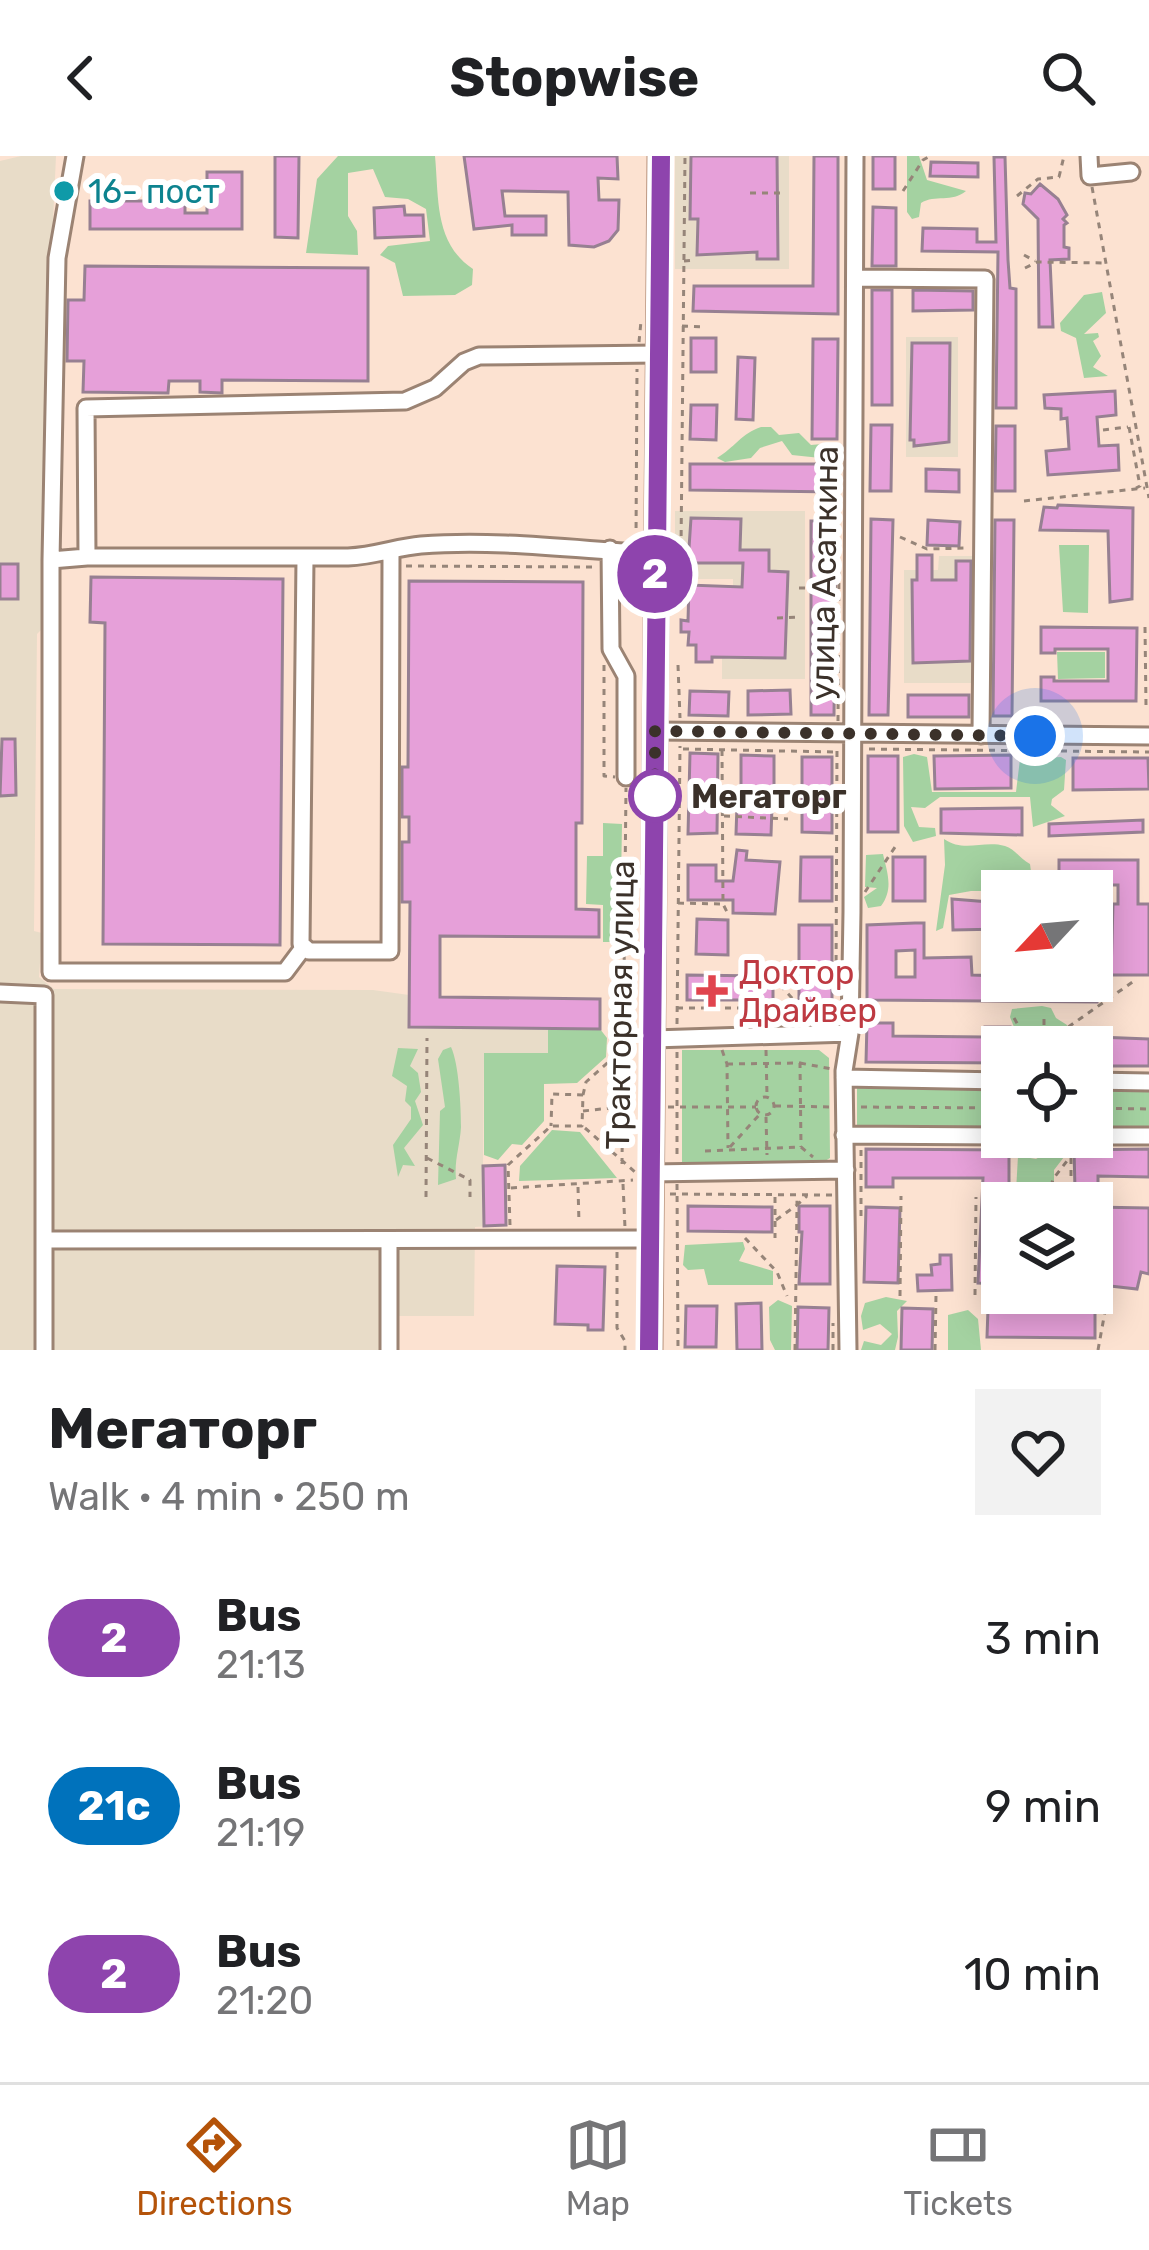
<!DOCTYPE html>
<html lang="en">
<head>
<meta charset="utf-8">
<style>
	:root { --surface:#fff; --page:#f2f2f2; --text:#202124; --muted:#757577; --line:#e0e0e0; --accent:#b45309 }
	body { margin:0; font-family:Rubik,sans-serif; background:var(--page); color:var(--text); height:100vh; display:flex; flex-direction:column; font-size:45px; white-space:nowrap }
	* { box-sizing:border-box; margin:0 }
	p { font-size:39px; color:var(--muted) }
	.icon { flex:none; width:66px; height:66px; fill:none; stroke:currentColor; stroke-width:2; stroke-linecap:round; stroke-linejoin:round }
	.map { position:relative; height:1194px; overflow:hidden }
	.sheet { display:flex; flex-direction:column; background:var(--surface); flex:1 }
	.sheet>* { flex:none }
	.badge { padding:0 24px; border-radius:39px; font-size:42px; line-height:78px }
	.needle { width:78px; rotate:244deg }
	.tools { position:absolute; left:981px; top:714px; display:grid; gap:24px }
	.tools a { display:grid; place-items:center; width:132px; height:132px; border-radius:0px; background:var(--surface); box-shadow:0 6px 30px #0003; font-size:60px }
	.you { position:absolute; width:60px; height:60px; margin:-30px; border:9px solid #fff; border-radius:50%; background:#1a73e8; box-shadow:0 0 0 18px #1a73e833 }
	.map>.badge { position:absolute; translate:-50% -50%; box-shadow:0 0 0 6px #fff }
	.round { display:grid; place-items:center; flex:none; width:126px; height:126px; border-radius:0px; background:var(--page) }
	.headline { display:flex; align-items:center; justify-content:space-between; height:204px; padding:0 48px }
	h1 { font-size:57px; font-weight:700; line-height:90px }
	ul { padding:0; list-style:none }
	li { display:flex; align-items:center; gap:36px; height:168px; padding:0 48px }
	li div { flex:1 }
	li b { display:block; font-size:45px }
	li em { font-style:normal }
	li .badge { min-width:132px; font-weight:700; text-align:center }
	header { display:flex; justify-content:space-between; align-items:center; height:156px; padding:0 48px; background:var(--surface); font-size:54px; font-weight:700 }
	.dock { display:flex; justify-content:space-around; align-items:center; height:168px; border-top:3px solid var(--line); background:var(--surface); font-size:33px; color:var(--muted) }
	.dock a { display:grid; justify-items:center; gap:6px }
	.dock .selected { color:var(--accent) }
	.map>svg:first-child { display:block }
	.industrial { fill:#e8dcc8 }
	.green { fill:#a4d2a1 }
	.building { fill:#e6a0d9; stroke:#978092; stroke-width:3; fill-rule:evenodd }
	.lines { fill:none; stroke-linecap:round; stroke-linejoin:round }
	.minor-casing { stroke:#9b8373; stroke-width:21 }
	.major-casing { stroke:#b8937d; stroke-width:27 }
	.path { stroke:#968579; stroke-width:3; stroke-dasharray:6 6; stroke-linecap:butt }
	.minor { stroke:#fff; stroke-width:15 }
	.major { stroke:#fddecc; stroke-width:21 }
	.line-casing { stroke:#fff; stroke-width:27 }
	.line { stroke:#8e44ad; stroke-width:18 }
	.walk { stroke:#3b312a; stroke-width:12; stroke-dasharray:0 21.6 }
	.culture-dot { fill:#0f9aa8; stroke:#fff; stroke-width:4.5 }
	.stop-dot { fill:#fff; stroke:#8e44ad; stroke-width:6 }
	.health-dot { fill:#e0444e; stroke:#fff; stroke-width:4.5 }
	.labels { text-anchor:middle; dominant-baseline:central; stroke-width:12; stroke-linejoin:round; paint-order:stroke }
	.culture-label { font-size:33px; fill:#0d838f; stroke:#fff; text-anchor:start }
	.street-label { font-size:33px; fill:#3b312a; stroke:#fff }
	.stop-label { font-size:33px; font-weight:bold; fill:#3b312a; stroke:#fff; text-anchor:start }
	.health-label { font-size:33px; fill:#be3a42; stroke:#fff; text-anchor:start }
</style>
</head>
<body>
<header><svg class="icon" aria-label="back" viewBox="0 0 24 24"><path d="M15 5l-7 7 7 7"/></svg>Stopwise<svg class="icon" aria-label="search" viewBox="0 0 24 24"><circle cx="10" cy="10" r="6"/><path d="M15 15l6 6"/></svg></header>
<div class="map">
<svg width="1149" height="1194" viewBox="0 0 1149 1194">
	<rect width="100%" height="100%" fill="#fce2d1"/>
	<path class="industrial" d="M21,0H56L45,240V470L37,478L34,775L42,777L39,821L54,833L373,834L409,839V871L548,873V897L484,898L483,1009H505L506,1069L475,1071L474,1160H395V1194H0V5Z
		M675,0H789V113H675Z
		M906,181H958V301H906Z
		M675,355H805V523H722V471L733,470V423H675Z
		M939,400H978V527H904V414H938Z"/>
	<path class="green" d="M338,0H435C439,42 434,87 473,113L472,129L455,139L403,140L395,107L380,99L388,90L430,85L426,53L408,43L385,41L373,13L348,17V60L357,75L358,99L306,97L317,23Z
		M907,0H919L927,24L966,35C952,47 935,38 921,47L919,61L912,63L907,56Z
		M1102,136L1106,157L1084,178L1098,177L1099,181L1093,185L1101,200L1093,211L1108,220L1084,222L1076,182L1061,175L1060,167L1084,139Z
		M761,271H771L779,279L799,277L811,289L833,287L835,294L830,303L792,299L782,285L760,292L751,302L725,306L717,302C734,292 742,277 761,271Z
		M1059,389H1089L1088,457L1063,456Z
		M1057,496H1105V522L1058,523Z
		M914,598L927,601L932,636H1016L1020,603L1061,601L1066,604L1064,634L1052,643L1051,649L1065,660L1033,671L1030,641H940L925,652L911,651L919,671L935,672L936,680L913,686L904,670L903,601Z
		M603,667L622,668L620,786H603V749L586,748L587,700H603Z
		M944,683C964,697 983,684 1005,690C1015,693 1020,703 1030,708L1033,731L1030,735H971L949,739L943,772L936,775L945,709Z
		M883,698C887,716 894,733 881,750L868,752L864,741L877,732L865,731L866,699Z
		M1042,850L1051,852L1056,862L1067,869L1066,891H1022L1010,861L1012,853Z
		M548,873H600L607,882L606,901L577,927L544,928V965L522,989L512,988L498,1004L484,999V897H548Z
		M451,891C459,908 461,951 461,971C460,989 454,1005 456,1023L438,1029L440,955L445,951L438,903L443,894Z
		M398,892L418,893L410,910L418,917L421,936L415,945L423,969L404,992L415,1010L403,1009L398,1021L393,989L411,963V951L405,945L407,930L392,920Z
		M682,894H819L829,902L830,1002L820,1008H682Z
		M857,930H1002V972H857Z
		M1092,930H1149V972H1092Z
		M552,974L580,976L617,1022L519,1025L520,1010Z
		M1049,995L1064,1001L1054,1014V1032L1067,1037L1016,1035L1018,1000L1036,1003Z
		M743,1086L745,1093L739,1105L773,1115V1129H708L704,1113L688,1114L683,1109L685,1089Z
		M886,1141L907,1145L897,1155L898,1181L895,1194H861L864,1185L881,1189L892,1178L880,1168L863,1174L861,1160L865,1147Z
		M778,1144L792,1150L791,1194H775L770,1184L769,1151Z
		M968,1154L978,1163L981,1194H948V1159Z"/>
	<path class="building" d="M275,0H299L298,82L275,81Z
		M464,0H617L618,23L598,22L599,44H619L618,74L609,85L594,91L569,89L568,36L502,35L505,60H546V79H512V69L474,73Z
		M691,0H777L778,103H757V96L697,99L698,63H690Z
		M814,0H838V158L693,155L694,130H813Z
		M873,0H895V33H873Z
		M994,1H1005L1008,104L1010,132L1016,133V252H996L998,96L922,95L923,72L977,73V86H996Z
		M931,6L978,7V21L930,20Z
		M207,16H242V73H90V45H185V57H207Z
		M1040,28L1058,43L1067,59L1063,63L1067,67L1064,69V91L1069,92V103L1050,104L1053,171H1039L1038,63L1023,48L1025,37L1031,38Z
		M404,50L405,59H423L424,80L375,82L374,52Z
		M873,51L896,52V110H872Z
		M85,110L368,112V225L222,224V237L200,236V225H169L168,237L83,236L84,205H67L68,144H84Z
		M872,134H892V249H872Z
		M913,134L973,135V154L913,155Z
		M691,182H716V216H691Z
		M813,183H838L837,283H812Z
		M912,187H950L949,286L914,290V284H910Z
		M738,201L755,202L753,264L736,263Z
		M1115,235L1116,259L1097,261L1099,290L1118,289L1119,314L1048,319L1046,295L1069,293L1067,262L1061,263V253L1045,252L1044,239Z
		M691,249H717L716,284L690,283Z
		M871,269H892L891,335H870Z
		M996,270H1015V335H995Z
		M690,308H837V336L690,334Z
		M926,313L959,314V336L926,335Z
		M1058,349L1133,352L1132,443L1110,446L1108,375L1040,374L1044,351L1057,352Z
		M691,362L741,363L740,394H769V415L788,416L785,502L712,501V506H696V489H688L689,476H681V464L688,465L689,429L742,431L743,407H688Z
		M871,363L893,364L888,559H869Z
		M928,364L960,366L959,390L927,389Z
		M995,364H1014L1012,560H993Z
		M811,365H836L834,559H811Z
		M917,399H932V424H956V405H971L970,505L913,507L912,424H917Z
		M0,408H18V443H0Z
		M91,421L283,423L280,789L103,788L105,467L90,466Z
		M409,425L583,426L582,667H576V753L599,754V781L440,780V841L600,843V873L409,871L410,746H402V686H409V661H402V611H408Z
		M1041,471L1137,472L1136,545H1041V521H1054V525H1108V493H1055V497H1041Z
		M790,534L791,558L748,559V535Z
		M690,535L729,536L728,560L689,559Z
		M908,539H969V561H908Z
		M2,583H15L16,639L0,640Z
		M690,597L718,598L717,677L688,678Z
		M741,599L774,600V632H741Z
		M1011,599V632L935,633L934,600Z
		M868,600H898V676H868Z
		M802,601H832V677L802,676Z
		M1073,602H1148L1149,633L1073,634Z
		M737,649L772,650L771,679L736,678Z
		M1022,652V679L941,677V653Z
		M1143,664V676L1049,680V668Z
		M737,694L747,695L746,704L780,706L775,758L733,757V744H688V709H716V725H733Z
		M801,701H832V745H800Z
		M893,701H925V745H893Z
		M1059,704H1138V748H1149V819H1111L1113,748H1118V729H1087V735H1059Z
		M952,743L1002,747V773L953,774Z
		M697,763L728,764V799L696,798Z
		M915,767H924V802L971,801L972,819L1002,820V825H1097V846L867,844V769ZM915,794V821H896V795Z
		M799,769H832V845H799Z
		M687,819L773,820V844H687Z
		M867,867H893V880L985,881V871H1010V891H1002V907L866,906Z
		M1072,872L1098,873V881L1149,883V910H1092V891H1071Z
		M866,993L1009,994V1033H1002V1128L978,1127L983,1022H893V1031H866Z
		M1149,993V1021L1098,1020V1033H1075L1074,994Z
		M505,1009L506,1069L484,1070L483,1010Z
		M688,1050L772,1051V1076L688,1075Z
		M799,1050H830V1128H799L802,1076H799Z
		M866,1051L900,1052L898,1127L864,1126Z
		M1092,1051L1149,1052V1118L1141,1116L1137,1133L1092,1128Z
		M940,1099H951L952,1134L918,1135L917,1119H932L931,1109L940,1108Z
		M557,1110L605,1111L603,1174H588V1169L555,1168Z
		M761,1147L762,1194H737L736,1148Z
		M686,1150H717L716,1191H685Z
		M798,1151L829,1152L828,1194H797Z
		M902,1152L933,1153L932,1194H901Z
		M988,1153L1095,1154V1182L987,1181Z"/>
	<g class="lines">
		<defs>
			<path id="minor" d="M75,0L57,102L51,404L87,401
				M1089,0L1090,20L1131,16
				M857,122L985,123L981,579
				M610,393L611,493L626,520V621
				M655,398C579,394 498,383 421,389C397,391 375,400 348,401H87L86,252L405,245L435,232L464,206L479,200L658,198
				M305,402L301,788L309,795H390L391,398
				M51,404V816H285L303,792
				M655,575L1149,580
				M0,837L44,839V1194
				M653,883L850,877
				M844,922L1002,925
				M1092,925L1149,926
				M844,979L1002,980
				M1092,980H1149
				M651,1017L846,1014
				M44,1084L651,1083
				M389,1194V1084
				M848,1194L844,915L850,877L852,756L855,0"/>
			<path id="major" d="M650,1194L660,0"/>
		</defs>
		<use href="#minor" class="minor-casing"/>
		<use href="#major" class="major-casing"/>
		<path class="path" d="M1092,31L1149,342
			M903,35L923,4L930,0
			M750,37H784
			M1017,40L1038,23L1059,21L1064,0
			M1024,99L1035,105
			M684,105L695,104
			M1025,112L1037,106L1104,107
			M682,170L703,171
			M639,186L641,165
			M1129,271L1140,330L1136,332
			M1103,274L1128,271
			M1024,345L1145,332
			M900,381L927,393L967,392
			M636,384L637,213
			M681,392L685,0
			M406,410L594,411
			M799,432H837
			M777,462L798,461
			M1145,471L1146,550
			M604,509V620L615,621
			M678,509L680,562
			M838,565L839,406
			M683,593L836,596
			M869,593L1149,596
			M722,594L723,748L729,760
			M724,660L788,663
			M865,736L897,688
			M678,747L721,748
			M780,829L801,852L819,862
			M836,829L837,592
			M677,852H801
			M1014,862L1031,891
			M1044,863V891
			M677,868L680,590
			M1056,891L1064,874L1134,825
			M722,894L727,908L728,992
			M766,894L767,940
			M677,896V1000
			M800,907L832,913
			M727,908L800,907L801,991
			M583,939L586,926L622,894
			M756 950a9 9 0 1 1 18 0a9 9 0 1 1-18 0Z
			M775,950L833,951
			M668,951H756
			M861,951L1002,952
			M1092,952L1149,953
			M583,955L621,951
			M766,961L767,999
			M585,972L635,1016
			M1013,989L1081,988
			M1071,990V1042
			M730,991L760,958
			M705,995L801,991L813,1001
			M427,1002L470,1024V1041
			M622,1008L626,632
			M623,1028L625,1072
			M677,1028L678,1194
			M578,1031L579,1067
			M511,1032L633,1024
			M670,1038L834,1039
			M426,1041L427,882
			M775,1041V1082
			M1048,1042L1053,1023L1070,1001
			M1037,1047V1042
			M861,1060V992
			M776,1064L797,1049V1042
			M510,1069L508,1009L551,970H582L583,939L552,938L551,970
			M745,1082L777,1116L787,1140
			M617,1096V1172L625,1185V1194
			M1109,1105L1110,1038
			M975,1139L976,1041
			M1035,1139V1137
			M900,1140L901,1040
			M795,1194L797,1049L807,1040
			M833,1194V1167
			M935,1194L936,1139
			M1098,1194L1108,1139"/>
		<use href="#minor" class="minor"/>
		<use href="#major" class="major"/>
	</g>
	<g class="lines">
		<defs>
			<path id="line" d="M649,1194L661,0"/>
		</defs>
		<use href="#line" class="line-casing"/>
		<use href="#line" class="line"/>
		<path class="walk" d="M655,640V575L1035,580"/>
	</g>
	<circle class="culture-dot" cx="64" cy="35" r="12"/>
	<circle class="stop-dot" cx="655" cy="640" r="24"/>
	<path class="health-dot" d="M706 817h12v12h12v12h-12v12h-12v-12h-12v-12h12z"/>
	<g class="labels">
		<g class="culture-label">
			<text x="88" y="35">16- пост</text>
		</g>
		<g class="street-label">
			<text transform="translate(824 417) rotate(-89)">улица Асаткина</text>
			<text transform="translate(620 849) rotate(-89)">Тракторная улица</text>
		</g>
		<g class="stop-label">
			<text x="691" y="640">Мегаторг</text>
		</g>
		<g class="health-label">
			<text x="739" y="816">Доктор<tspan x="739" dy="38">Драйвер</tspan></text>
		</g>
	</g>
</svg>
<div class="tools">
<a><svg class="needle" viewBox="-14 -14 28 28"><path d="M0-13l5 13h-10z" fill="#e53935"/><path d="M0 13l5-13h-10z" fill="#757577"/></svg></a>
<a><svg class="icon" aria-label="locate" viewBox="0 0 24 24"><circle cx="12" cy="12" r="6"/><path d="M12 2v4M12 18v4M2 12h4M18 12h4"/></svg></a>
<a><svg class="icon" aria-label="layers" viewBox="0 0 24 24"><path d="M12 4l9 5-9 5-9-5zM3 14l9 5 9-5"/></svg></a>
</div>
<div class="you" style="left:1035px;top:580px"></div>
<b class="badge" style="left:655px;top:418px;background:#8e44ad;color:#fff">2</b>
</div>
<section class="sheet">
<div class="headline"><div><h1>Мегаторг</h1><p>Walk · 4 min · 250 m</p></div><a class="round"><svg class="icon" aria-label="heart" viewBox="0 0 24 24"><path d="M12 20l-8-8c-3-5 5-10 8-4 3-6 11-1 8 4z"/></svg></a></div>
<ul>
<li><span class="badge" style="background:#8e44ad;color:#fff">2</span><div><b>Bus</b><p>21:13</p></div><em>3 min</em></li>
<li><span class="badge" style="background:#0072bc;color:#fff">21с</span><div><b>Bus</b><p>21:19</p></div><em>9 min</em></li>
<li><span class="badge" style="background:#8e44ad;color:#fff">2</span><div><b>Bus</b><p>21:20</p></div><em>10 min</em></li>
</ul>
</section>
<nav class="dock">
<a class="selected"><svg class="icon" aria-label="directions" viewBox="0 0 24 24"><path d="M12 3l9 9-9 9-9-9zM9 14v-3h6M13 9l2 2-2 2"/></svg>Directions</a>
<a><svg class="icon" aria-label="map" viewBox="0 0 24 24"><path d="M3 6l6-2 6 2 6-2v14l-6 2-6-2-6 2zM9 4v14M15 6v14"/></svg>Map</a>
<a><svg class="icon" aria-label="tickets" viewBox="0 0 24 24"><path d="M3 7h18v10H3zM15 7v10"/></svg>Tickets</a>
</nav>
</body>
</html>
